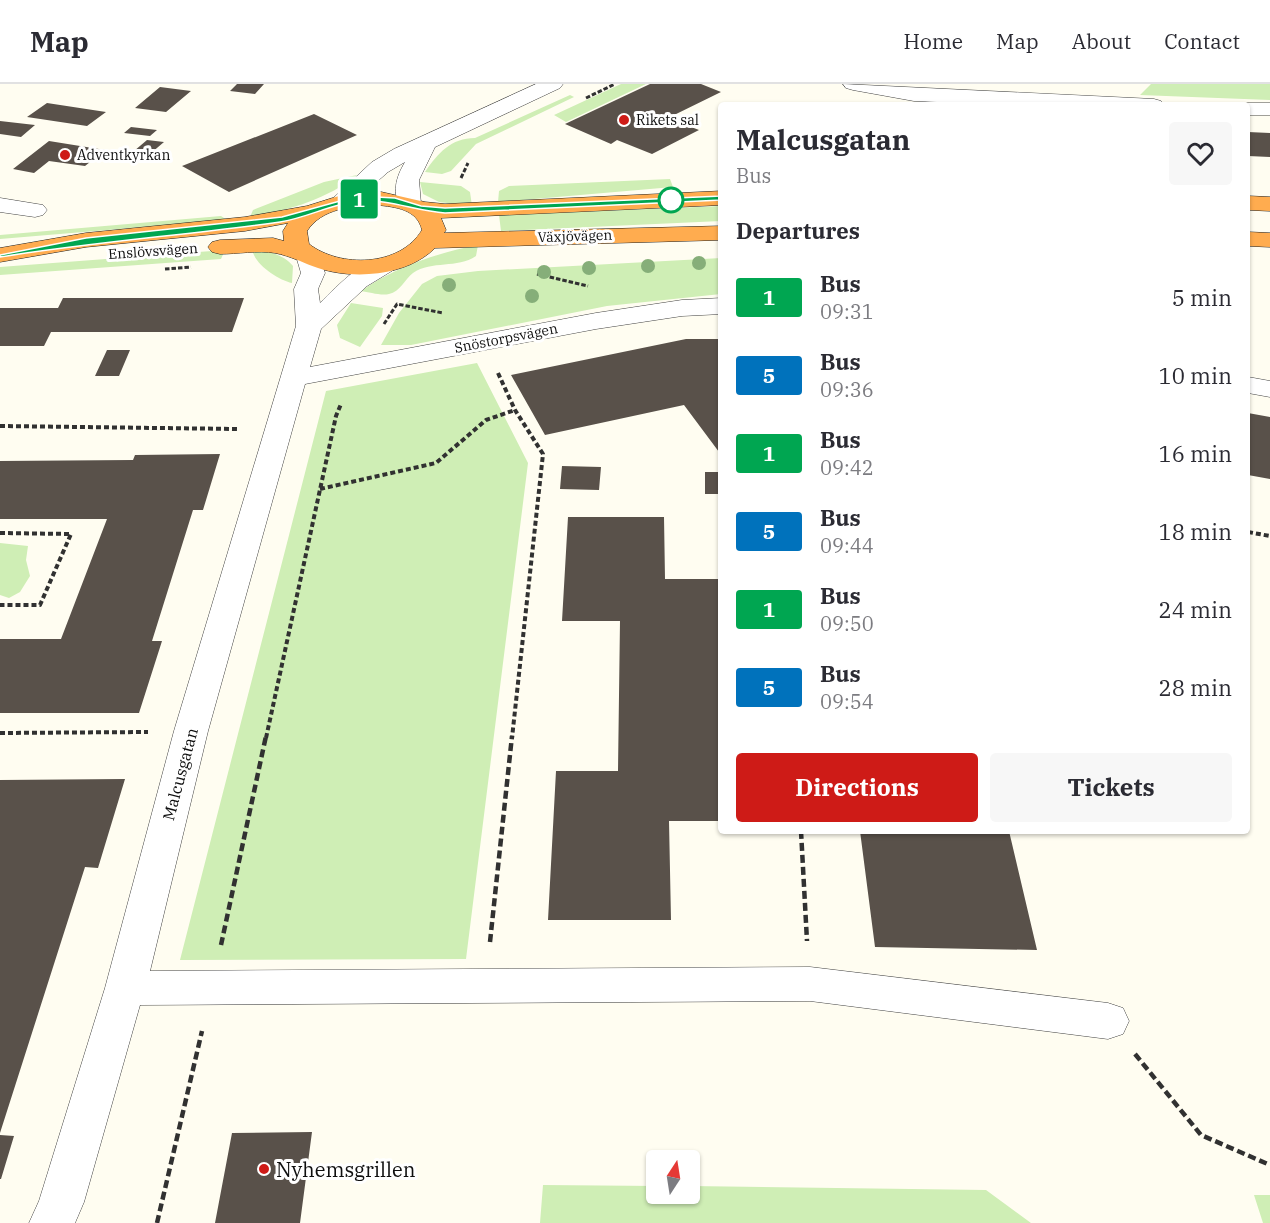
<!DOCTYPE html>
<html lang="en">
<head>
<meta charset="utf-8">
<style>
	:root { --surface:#fff; --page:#f7f7f7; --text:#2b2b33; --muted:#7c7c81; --line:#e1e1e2; --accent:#ce1b17 }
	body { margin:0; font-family:"IBM Plex Serif",serif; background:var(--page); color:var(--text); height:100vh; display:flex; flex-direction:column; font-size:22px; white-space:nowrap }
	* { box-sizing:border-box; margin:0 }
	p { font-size:20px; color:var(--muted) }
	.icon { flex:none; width:33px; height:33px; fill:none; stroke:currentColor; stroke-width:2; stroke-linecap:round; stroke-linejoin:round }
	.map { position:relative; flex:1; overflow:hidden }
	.side { position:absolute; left:718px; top:18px; width:532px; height:732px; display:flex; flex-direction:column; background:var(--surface); border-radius:6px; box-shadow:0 2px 4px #0004 }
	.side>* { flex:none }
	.badge { padding:0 12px; border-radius:4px; font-size:21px; line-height:39px }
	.needle { width:39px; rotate:12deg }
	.tools { position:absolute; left:646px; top:1066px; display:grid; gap:12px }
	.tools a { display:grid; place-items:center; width:54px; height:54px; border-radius:6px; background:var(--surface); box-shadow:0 2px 4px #0004; font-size:30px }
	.map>.badge { position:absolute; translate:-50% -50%; box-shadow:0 0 0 3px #fff }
	h2 { padding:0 18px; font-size:22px; line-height:54px }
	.round { display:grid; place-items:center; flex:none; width:63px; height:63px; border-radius:6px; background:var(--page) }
	.summary { display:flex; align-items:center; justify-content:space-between; height:102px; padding:0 18px }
	h1 { font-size:28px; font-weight:700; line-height:45px }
	.cta { display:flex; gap:12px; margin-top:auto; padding:12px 18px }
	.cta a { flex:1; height:69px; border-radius:6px; background:var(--accent); color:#fff; font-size:24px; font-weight:700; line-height:69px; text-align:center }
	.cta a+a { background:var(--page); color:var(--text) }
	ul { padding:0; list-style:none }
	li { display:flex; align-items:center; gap:18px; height:78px; padding:0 18px }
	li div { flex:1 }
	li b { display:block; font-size:22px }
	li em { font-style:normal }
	li .badge { min-width:66px; font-weight:700; text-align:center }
	header { display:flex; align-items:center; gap:36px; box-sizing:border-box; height:84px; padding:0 30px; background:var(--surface); border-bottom:2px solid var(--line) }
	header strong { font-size:28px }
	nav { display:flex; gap:33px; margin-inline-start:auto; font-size:21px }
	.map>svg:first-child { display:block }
	.green { fill:#cfeeb5 }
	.building { fill:#59514a }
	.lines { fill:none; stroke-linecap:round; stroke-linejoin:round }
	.minor-casing { stroke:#424242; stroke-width:1 }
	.highway-casing { stroke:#202020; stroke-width:1 }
	.path-far2 { stroke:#313131; stroke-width:3; stroke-dasharray:4.5 2; stroke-linecap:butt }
	.path-far1 { stroke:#313131; stroke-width:4; stroke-dasharray:5 3; stroke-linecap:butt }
	.path { stroke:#313131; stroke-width:4.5; stroke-dasharray:8 4; stroke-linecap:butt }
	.minor { fill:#fff; fill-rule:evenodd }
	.highway { fill:#ffac4f; fill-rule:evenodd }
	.tree { fill:#86ae79 }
	.line { fill:#00a651; stroke:#fff; stroke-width:1.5 }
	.poi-dot { fill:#ce1b17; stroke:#fff; stroke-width:2 }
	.stop-dot { fill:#fff; stroke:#00a651; stroke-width:3 }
	.labels { text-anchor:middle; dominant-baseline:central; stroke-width:6; stroke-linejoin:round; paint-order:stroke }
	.far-poi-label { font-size:14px; fill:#0f0f0f; stroke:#fff; text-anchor:start }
	.far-street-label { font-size:14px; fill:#0f0f0f; stroke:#fff }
	.street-label { font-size:16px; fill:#0f0f0f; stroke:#fff }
	.near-poi-label { font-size:20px; fill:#0f0f0f; stroke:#fff; text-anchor:start }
</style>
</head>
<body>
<header>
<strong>Map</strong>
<nav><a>Home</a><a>Map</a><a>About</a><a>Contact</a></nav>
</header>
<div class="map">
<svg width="1270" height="1139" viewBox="0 0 1270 1139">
	<rect width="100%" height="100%" fill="#fffdf1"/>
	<path class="green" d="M621,0H646L566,38L554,31Z
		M1151,0H1270V16L1140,11Z
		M570,11L574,13L476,60L451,87L442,90L425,88C438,69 451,54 475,54Z
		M357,91C326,116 289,126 250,133L253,126L324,98Z
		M670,95L673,103L498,118L499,107L509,102Z
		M420,98L461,102L470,108L472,122L439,118L423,110Z
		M722,122L721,137L501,147L499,131Z
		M221,132L227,136L0,155V151Z
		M478,161L476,172C457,185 432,176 413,189C405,195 400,208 389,210C381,212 369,208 361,207C395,183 437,169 478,161Z
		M252,165C268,168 282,169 293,182L292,199C278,196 254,180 252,165Z
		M225,166L221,175L0,191V183Z
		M721,174V210L607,222L411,261H381L399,229L422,200L437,192L478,187Z
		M351,219L383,224L382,232L360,263L340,254L337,241Z
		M477,279L528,379L466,875L180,876L326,307Z
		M0,459L28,462L26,476L30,492L20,508L9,514L0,511Z
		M543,1101L657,1102V1110H690V1102L986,1106L1031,1139H540Z
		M1254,1111H1270V1139H1263Z"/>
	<path class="building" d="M237,0H264L255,10L230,7Z
		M650,0H701L721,8L668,34L699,46L652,70L617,56L611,60L565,40Z
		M160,3L191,7L166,28L135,24Z
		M47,19L106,28L87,42L27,33Z
		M314,30L357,51L229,108L182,82Z
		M0,37L35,41L21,53L0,50Z
		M131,43L157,46L150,52L124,49Z
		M1248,48L1270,49V73L1248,72Z
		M147,56L164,58L144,75L127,73Z
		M49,57L105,66L85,82L49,77L34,89L13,85Z
		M63,214H244L232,248H51L44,262H0V224H58Z
		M686,255H722V372L684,321L545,351L511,291Z
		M107,266H130L119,292H95Z
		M1248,329L1270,333V395L1248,391Z
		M220,370L203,426H193L152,557H162L139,629H0V555H61L107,435H0V377L133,376L135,371Z
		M562,382L601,383L599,406L560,405Z
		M705,388H722V410H705Z
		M568,433H664L665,495H721L722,737H669L671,836H548L556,687H618L620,537H562Z
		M125,695L98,784L85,783L0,1049V696Z
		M860,747H1009L1037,866L875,863Z
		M312,1048L300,1139H215L232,1049Z
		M0,1051L14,1052L1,1095H0Z"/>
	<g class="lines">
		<defs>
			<path id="minor" d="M536,0H563L560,4L435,63L419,96L421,120L418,125H402C391,110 396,93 405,78L388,88L348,123H332L329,118L372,78L394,65Z
				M843,0L1154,15L1161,17L1164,21H1006L914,17L853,6L846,4Z
				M1248,19H1270V31H1248V21H1240Z
				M0,114L43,121L47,126L43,131L35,133L0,128Z
				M308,165L317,167L325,189L318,205L320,219C338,202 367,168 395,175L398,180L395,185L367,202L321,245L310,283L596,229L682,216L722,214V230L682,232L596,245L305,300L208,647L150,887L810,883L1108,919L1123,924L1129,937L1123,950L1108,955L810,917L140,921L84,1118L75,1139H29L39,1117L105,904L174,647L296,242L294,205L301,189L296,172L299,167Z
				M1248,293L1270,297V313L1248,309Z"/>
			<path id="highway" d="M377,107L425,118L445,120L722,107V121L441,134L446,146L444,149L722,142V156L435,164C407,192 354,196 318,184C303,179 291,172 275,169C258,166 237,170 220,170L212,168L208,163L212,158L220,156L273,154L284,157L283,147L288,139L245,147L86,163L0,178V164L86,149L245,133L307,122L342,111ZM377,121C396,123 417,125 422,146C400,183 340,184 309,160L307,147C322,124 352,122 377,121Z
				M1248,112L1270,113V127L1248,126Z
				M1248,148L1270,149V163L1248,162Z"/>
		</defs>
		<use href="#minor" class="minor-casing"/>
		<use href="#highway" class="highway-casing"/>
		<path class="path-far2" d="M586,14L615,0
			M461,94L468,79
			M165,185L191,183
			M537,190L588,202
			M384,240L397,220L443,229"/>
		<path class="path-far1" d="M498,289L515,326L543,370L512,654
			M0,342L238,345
			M320,405L436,379L486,336L515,326
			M1248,448L1270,452
			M0,449L71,450L40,521H0
			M0,649L148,648
			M266,654L336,332L341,320"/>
		<path class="path" d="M801,747L807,857
			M490,858L512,652
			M221,861L266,652
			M1135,970L1201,1051L1270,1081
			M157,1139L202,947"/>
		<use href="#minor" class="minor"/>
		<use href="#highway" class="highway"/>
	</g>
	<g class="tree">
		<circle cx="699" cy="179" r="7"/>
		<circle cx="648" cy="182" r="7"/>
		<circle cx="589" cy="184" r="7"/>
		<circle cx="544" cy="188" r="7"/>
		<circle cx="449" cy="201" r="7"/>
		<circle cx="532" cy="212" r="7"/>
	</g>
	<path class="line" d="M358,112L395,114L421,122L445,124L722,112L726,114L722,116L445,129C416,127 389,115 360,117C333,119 307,134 280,138C187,151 93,158 0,173V171L86,154L282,133Z"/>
	<g class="poi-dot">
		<circle cx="624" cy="36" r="6"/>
		<circle cx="65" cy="71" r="6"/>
		<circle cx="264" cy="1085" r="6"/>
	</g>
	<circle class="stop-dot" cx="671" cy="116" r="12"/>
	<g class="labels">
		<g class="far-poi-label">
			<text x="636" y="36">Rikets sal</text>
			<text x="77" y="71">Adventkyrkan</text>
		</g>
		<g class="far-street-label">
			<text transform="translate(575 152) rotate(-2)">Växjövägen</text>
			<text transform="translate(153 167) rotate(-4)">Enslövsvägen</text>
			<text transform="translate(506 254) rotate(-11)">Snöstorpsvägen</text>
		</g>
		<g class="street-label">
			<text transform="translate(180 690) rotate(-75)">Malcusgatan</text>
		</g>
		<g class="near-poi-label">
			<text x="276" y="1085">Nyhemsgrillen</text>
		</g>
	</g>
</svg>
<div class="tools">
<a><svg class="needle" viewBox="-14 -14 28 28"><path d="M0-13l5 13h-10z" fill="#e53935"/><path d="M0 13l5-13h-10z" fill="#7c7c81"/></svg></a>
</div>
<b class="badge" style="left:359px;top:115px;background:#00a651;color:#fff">1</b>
<section class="side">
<div class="summary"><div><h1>Malcusgatan</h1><p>Bus</p></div><a class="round"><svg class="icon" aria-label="heart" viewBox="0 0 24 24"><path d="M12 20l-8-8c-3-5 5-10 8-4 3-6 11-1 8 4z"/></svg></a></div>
<h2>Departures</h2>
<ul>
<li><span class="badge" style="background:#00a651;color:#fff">1</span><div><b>Bus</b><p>09:31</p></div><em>5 min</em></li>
<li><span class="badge" style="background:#0072bc;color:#fff">5</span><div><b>Bus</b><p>09:36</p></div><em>10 min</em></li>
<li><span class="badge" style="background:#00a651;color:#fff">1</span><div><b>Bus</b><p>09:42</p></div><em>16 min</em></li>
<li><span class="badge" style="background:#0072bc;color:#fff">5</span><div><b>Bus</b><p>09:44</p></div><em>18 min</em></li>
<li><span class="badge" style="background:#00a651;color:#fff">1</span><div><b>Bus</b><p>09:50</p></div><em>24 min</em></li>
<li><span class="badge" style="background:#0072bc;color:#fff">5</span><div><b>Bus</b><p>09:54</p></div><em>28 min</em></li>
</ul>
<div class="cta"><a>Directions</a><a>Tickets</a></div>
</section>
</div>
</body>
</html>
